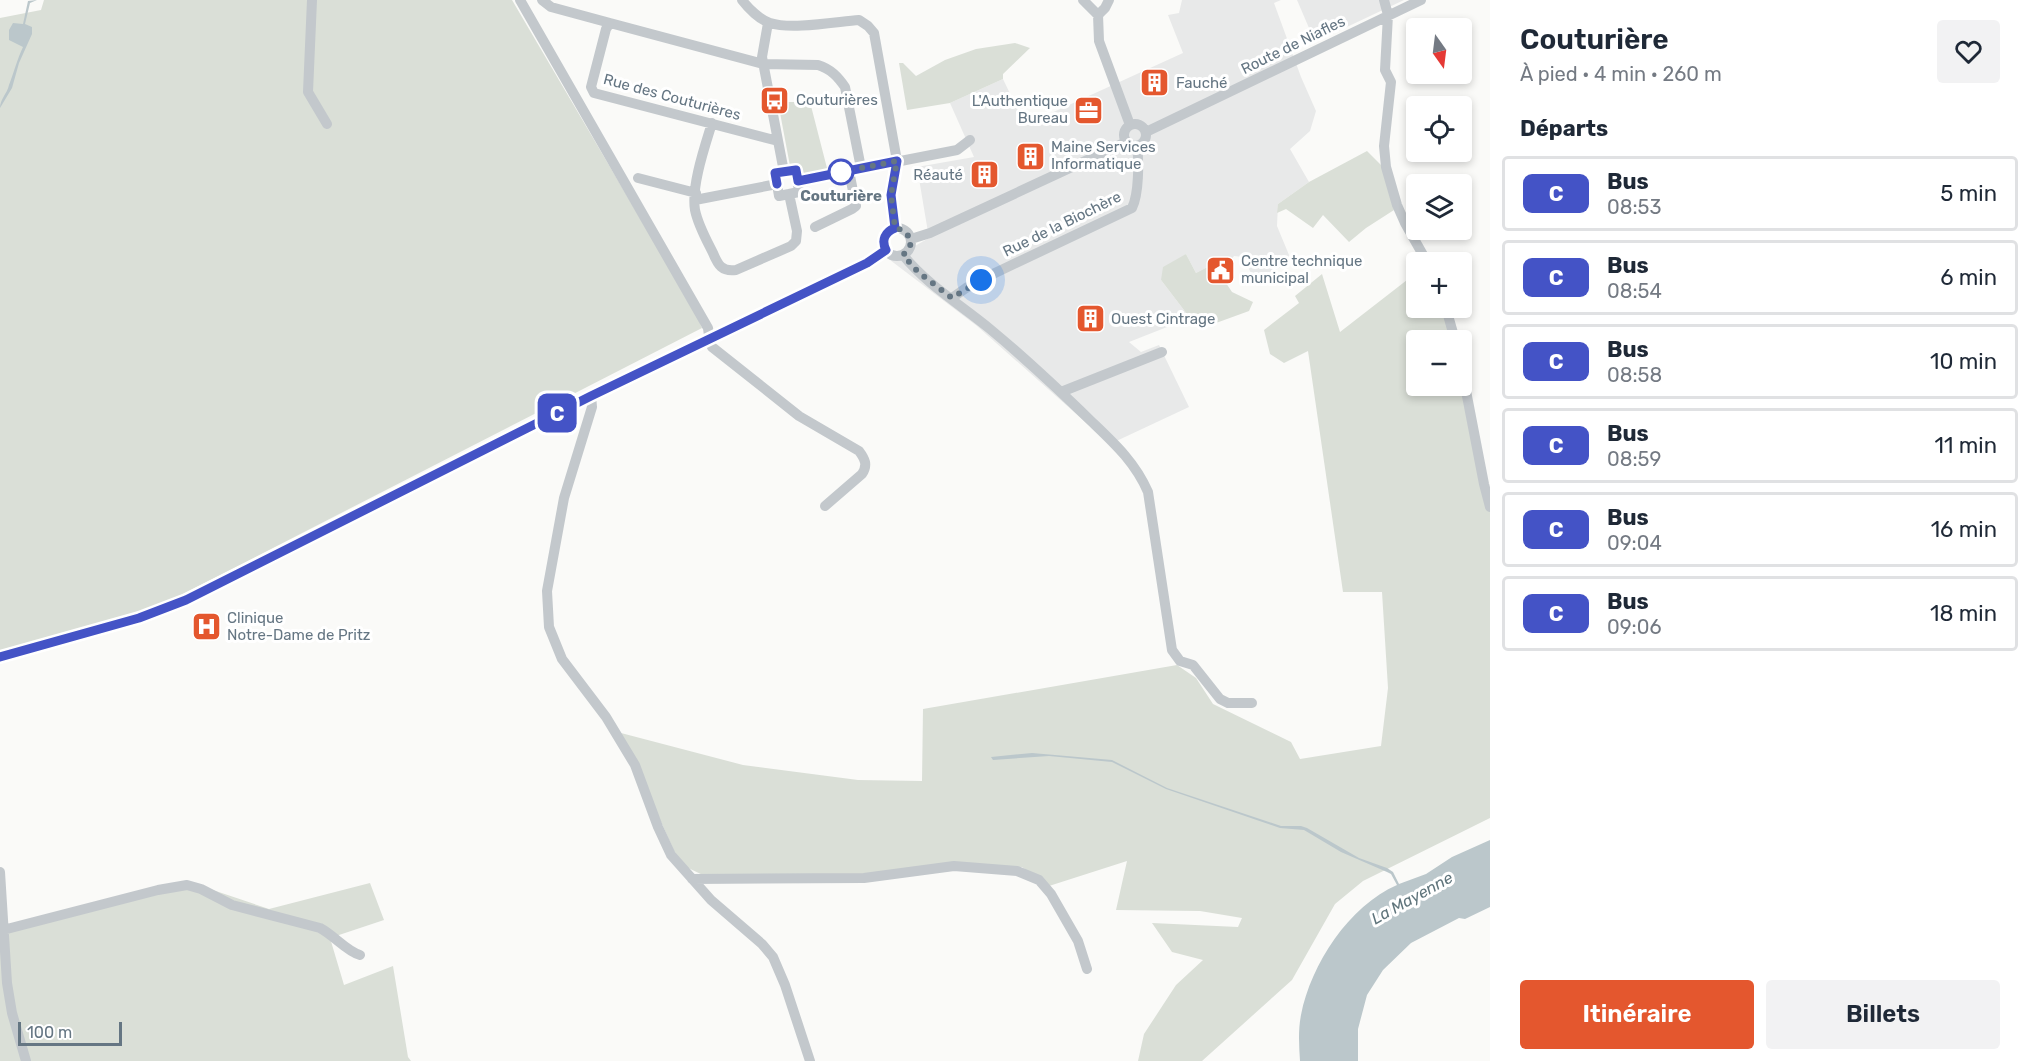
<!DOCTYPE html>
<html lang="fr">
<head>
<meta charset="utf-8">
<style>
	:root { --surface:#fff; --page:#f2f2f3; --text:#1f2937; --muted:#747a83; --line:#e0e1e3; --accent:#e4572e }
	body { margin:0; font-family:Rubik,sans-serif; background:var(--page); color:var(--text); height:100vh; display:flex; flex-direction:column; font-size:22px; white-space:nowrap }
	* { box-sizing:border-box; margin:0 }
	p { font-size:20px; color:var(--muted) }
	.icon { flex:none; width:33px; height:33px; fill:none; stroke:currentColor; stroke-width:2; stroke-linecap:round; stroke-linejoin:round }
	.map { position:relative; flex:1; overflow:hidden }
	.details { display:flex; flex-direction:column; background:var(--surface); width:540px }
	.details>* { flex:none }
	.badge { padding:0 12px; border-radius:9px; font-size:21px; line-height:39px }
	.needle { width:39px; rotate:166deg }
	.tools { position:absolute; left:1406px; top:18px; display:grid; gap:12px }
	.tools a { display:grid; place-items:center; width:66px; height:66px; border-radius:6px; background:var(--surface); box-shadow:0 3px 9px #0003; font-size:30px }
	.scale { position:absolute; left:18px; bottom:15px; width:104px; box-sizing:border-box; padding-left:6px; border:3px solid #657683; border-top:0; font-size:16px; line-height:21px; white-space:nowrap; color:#657683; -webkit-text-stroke:4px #fff; paint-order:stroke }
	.you { position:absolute; width:30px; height:30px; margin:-15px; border:4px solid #fff; border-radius:50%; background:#1a73e8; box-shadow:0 0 0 9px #1a73e833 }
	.map>.badge { position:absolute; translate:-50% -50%; box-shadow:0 0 0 3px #fff }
	h2 { padding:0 30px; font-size:22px; line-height:54px }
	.round { display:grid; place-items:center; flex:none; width:63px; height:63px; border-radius:6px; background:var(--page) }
	.head { display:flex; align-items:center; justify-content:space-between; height:102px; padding:0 30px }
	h1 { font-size:28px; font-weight:600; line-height:45px }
	.button { display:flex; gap:12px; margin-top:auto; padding:12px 30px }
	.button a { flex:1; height:69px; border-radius:6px; background:var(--accent); color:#fff; font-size:24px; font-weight:600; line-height:69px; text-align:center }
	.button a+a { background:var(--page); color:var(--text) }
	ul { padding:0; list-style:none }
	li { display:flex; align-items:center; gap:18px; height:75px; margin:0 12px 9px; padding:0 18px; border:3px solid var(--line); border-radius:6px }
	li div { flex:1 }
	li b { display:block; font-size:22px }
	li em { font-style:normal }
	li .badge { min-width:66px; font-weight:700; text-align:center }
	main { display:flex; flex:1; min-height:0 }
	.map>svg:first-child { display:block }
	.built { fill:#e8e9e9 }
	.green { fill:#dadfd7 }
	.water { fill:#bbc7cb }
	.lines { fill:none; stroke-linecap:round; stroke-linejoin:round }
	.minor { stroke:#c3c8cc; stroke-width:10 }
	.line-casing { stroke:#fff; stroke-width:14 }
	.line { stroke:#4453c6; stroke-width:9 }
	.walk { stroke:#657683; stroke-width:6; stroke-dasharray:0 10.8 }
	.stop-dot { fill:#fff; stroke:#4453c6; stroke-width:3 }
	.labels { text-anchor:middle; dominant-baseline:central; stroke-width:6; stroke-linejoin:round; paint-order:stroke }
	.street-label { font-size:15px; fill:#657683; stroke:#fff }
	.poi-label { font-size:15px; fill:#657683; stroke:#fff; text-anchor:start }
	.stop-label { font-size:15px; font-weight:bold; fill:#657683; stroke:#fff }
	.water-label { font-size:16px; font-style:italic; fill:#60757c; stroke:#fff }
</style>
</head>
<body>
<main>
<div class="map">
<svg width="1490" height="1061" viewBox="0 0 1490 1061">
	<rect width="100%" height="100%" fill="#fafaf8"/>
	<path class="built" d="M1182,0H1281L1274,3L1301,77L1316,111L1310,131L1290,149L1309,182L1278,204L1277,226L1289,255L1287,264L1267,274L1253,277L1243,257L1234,256L1227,265L1217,262L1196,273L1186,254L1161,280L1190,318L1129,342L1141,352L1159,345L1189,407L1110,444L977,326L890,260L929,238L917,167L974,157L950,103L1003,79L1025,125L1183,53L1168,15L1179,13Z
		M1297,0H1404L1315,42Z"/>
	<path class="green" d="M44,0H512L694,310L702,328L150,611L0,655V18L41,10Z
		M1015,43L1030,48L1003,74V79L950,103L907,110L899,63H903L916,76L945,60L976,49Z
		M778,102H810L828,172L802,175L799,165L790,166Z
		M1367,151L1383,167L1394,210L1366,228L1349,242L1323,215L1313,228L1286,209L1277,213L1278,204L1309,182Z
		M1186,254L1196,273L1217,262L1227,265L1222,277L1232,292L1253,302L1249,311L1216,323L1190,318L1161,280L1163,267Z
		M1416,273V308H1442L1451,340H1416V386H1461L1490,501V818L1363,881L1335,904L1292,980L1202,1061H1138L1144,1034L1176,985L1203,960L1172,952L1152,923L1238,927L1242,918L1200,911L1116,910L1127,861L1049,886L1022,867L956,865L847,876L707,877L680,864L621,733L743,765L858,780L922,781L923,709L1177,665L1196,678L1213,704L1291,742L1300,759L1381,746L1388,688L1382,592H1343L1308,351L1284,363L1270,354L1264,330L1299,303L1295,296L1322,274L1340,332Z
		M186,881L269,909L370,883L384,920L330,938L344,985L393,966L408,1057L411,1061H0V928Z"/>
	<path class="water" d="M37,0L30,3L25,24L32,27V34L19,63L12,88L0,108C0,99 7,94 9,85C14,72 17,60 23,47L9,40V30L13,23L23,24L28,1Z
		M1032,753L1112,760L1167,788L1281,826H1301L1307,828L1359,858L1387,868L1393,872L1399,884L1426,874L1452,857L1490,840V907L1465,919L1459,918L1411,943L1383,970L1367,995L1358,1029V1061H1300C1299,1046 1298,1030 1301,1015C1311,964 1349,906 1397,885L1391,874L1387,872L1341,852L1304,830L1280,828L1166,789L1112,762L1049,756L993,760L991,757Z"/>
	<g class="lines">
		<path class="minor" d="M312,0L308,92L327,124
			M520,0L708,328L710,343L712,347L799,416L859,451C865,459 868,465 862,474L825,506
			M542,0L551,7L610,23
			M742,0C748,8 760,20 770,23C791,30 835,22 859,20L868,26L874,33L897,161L891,195L895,228
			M1083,0L1098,15L1099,41L1130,125
			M1384,0L1388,15L1385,70L1391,82L1384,146L1386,167L1397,205L1405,223L1427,262
			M1098,15L1105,8L1109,0
			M768,23L762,57L784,172
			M712,123C705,146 691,186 695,210C698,225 706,239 713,253C718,265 722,272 736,270L791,246L796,241L797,231L789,194
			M1124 135a11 11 0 1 1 22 0a11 11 0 1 1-22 0Z
			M1146,132L1421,0
			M778,141L594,93L591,87L606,29L610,23L763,64L818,65C831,69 838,77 845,87L861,168
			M796,170L799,192L779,196L775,173Z
			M638,178L696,193
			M798,181L957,150L970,140
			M695,200L777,184
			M815,227L852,209L856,206L849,171
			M883 242a14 14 0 1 1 28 0a14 14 0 1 1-28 0Z
			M911,239L930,233L1126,142
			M903,255C926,284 961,305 990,329C1025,358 1058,389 1091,421C1114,443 1135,462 1148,492L1172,650L1180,661L1193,665L1220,699L1228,703H1252
			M952,298L966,288L995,273L1132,208C1139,194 1139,162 1137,146
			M1446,308L1455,340
			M1461,365L1484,484L1490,507
			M1061,392L1162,352
			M591,396L592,407L564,498L547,591L549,627L562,659L606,717L635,765L658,827L671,855L711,900L762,944L773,957L785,985L810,1061
			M0,657L139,618L186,600L591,396L867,263L886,251
			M0,872L7,983L12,1013L26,1061
			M692,879L864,878L954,866L1017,871L1039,880L1051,894L1078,941L1087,969
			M3,930L158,890L187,885L201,889L232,905L320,928C335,936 346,951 360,955"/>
	</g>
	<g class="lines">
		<defs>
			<path id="line" d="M0,657L139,618L186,600L591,396L867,263L886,250C881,240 885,232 895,228L891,195L897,161L798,181L796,170L775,173L777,184"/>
		</defs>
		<use href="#line" class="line-casing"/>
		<use href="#line" class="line"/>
		<path class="walk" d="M841,172L897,161L891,195L895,228L903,230L911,239L910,247L903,255L918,272L952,298L981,280"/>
	</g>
	<defs>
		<symbol id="building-square" viewBox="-11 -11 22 22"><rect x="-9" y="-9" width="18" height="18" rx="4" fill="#e4572e" stroke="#fff"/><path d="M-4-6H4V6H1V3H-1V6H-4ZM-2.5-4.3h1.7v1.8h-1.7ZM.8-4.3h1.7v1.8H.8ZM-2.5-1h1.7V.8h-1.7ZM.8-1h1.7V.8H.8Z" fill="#fff"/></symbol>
		<symbol id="bus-square" viewBox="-11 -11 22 22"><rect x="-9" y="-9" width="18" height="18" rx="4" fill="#e4572e" stroke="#fff"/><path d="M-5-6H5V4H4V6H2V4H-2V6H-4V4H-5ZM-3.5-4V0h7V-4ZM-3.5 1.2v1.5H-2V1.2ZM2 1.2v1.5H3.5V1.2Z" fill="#fff"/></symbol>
		<symbol id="office-square" viewBox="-11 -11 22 22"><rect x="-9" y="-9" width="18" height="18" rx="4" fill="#e4572e" stroke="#fff"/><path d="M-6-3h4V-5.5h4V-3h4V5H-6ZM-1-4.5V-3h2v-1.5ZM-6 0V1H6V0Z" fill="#fff"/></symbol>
		<symbol id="civic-square" viewBox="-11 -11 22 22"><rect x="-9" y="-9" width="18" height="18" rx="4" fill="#e4572e" stroke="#fff"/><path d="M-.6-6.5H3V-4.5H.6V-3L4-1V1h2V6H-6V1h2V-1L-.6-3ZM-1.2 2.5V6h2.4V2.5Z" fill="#fff"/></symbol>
		<symbol id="hospital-square" viewBox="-11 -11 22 22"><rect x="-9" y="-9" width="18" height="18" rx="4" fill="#e4572e" stroke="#fff"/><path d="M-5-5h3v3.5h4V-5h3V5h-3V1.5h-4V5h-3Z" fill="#fff"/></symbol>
	</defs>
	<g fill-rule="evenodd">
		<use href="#building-square" x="1138" y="66" width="33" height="33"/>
		<use href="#bus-square" x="758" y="84" width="33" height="33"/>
		<use href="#office-square" x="1072" y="94" width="33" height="33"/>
		<use href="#building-square" x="1014" y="140" width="33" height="33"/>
		<use href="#building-square" x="968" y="158" width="33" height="33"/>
		<use href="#civic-square" x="1204" y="254" width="33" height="33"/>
		<use href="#building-square" x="1074" y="302" width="33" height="33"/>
		<use href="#hospital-square" x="190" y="610" width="33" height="33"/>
	</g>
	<circle class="stop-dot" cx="841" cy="172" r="12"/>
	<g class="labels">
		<g class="street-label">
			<text transform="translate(1293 45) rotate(-26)">Route de Niafles</text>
			<text transform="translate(672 97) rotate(15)">Rue des Couturières</text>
			<text transform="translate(1062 224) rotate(-26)">Rue de la Biochère</text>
		</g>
		<g class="poi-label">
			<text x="1176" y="83">Fauché</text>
			<text x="796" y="100">Couturières</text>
			<text x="1068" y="101" text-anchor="end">L'Authentique<tspan x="1068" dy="17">Bureau</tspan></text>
			<text x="1051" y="147">Maine Services<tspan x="1051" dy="17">Informatique</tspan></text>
			<text x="963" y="175" text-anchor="end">Réauté</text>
			<text x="1241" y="261">Centre technique<tspan x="1241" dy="17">municipal</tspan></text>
			<text x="1111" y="319">Ouest Cintrage</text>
			<text x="227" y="618">Clinique<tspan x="227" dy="17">Notre-Dame de Pritz</tspan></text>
		</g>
		<g class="stop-label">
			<text x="841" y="196">Couturière</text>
		</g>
		<g class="water-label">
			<text transform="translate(1412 898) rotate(-29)">La Mayenne</text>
		</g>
	</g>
</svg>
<div class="tools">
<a><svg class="needle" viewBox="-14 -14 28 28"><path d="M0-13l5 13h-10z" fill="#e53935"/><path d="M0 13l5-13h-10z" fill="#747a83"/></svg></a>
<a><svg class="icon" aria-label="locate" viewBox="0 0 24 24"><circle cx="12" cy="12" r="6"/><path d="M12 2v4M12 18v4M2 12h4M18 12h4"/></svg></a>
<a><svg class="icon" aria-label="layers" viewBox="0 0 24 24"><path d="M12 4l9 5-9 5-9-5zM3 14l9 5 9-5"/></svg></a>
<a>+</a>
<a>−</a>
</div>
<div class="scale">100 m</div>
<div class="you" style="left:981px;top:280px"></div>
<b class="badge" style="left:557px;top:413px;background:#4453c6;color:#fff">C</b>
</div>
<section class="details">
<div class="head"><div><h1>Couturière</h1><p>À pied · 4 min · 260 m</p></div><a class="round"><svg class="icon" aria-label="heart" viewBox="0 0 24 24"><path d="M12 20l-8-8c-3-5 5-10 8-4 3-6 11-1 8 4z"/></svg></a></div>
<h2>Départs</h2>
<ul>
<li><span class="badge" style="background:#4453c6;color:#fff">C</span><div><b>Bus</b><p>08:53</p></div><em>5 min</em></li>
<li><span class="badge" style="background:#4453c6;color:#fff">C</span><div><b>Bus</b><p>08:54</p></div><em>6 min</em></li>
<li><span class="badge" style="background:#4453c6;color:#fff">C</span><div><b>Bus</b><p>08:58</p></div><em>10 min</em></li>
<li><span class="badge" style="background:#4453c6;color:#fff">C</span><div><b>Bus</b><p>08:59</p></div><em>11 min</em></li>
<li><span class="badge" style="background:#4453c6;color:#fff">C</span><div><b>Bus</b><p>09:04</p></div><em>16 min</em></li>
<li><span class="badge" style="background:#4453c6;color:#fff">C</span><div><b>Bus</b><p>09:06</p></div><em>18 min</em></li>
</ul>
<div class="button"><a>Itinéraire</a><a>Billets</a></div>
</section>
</main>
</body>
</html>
